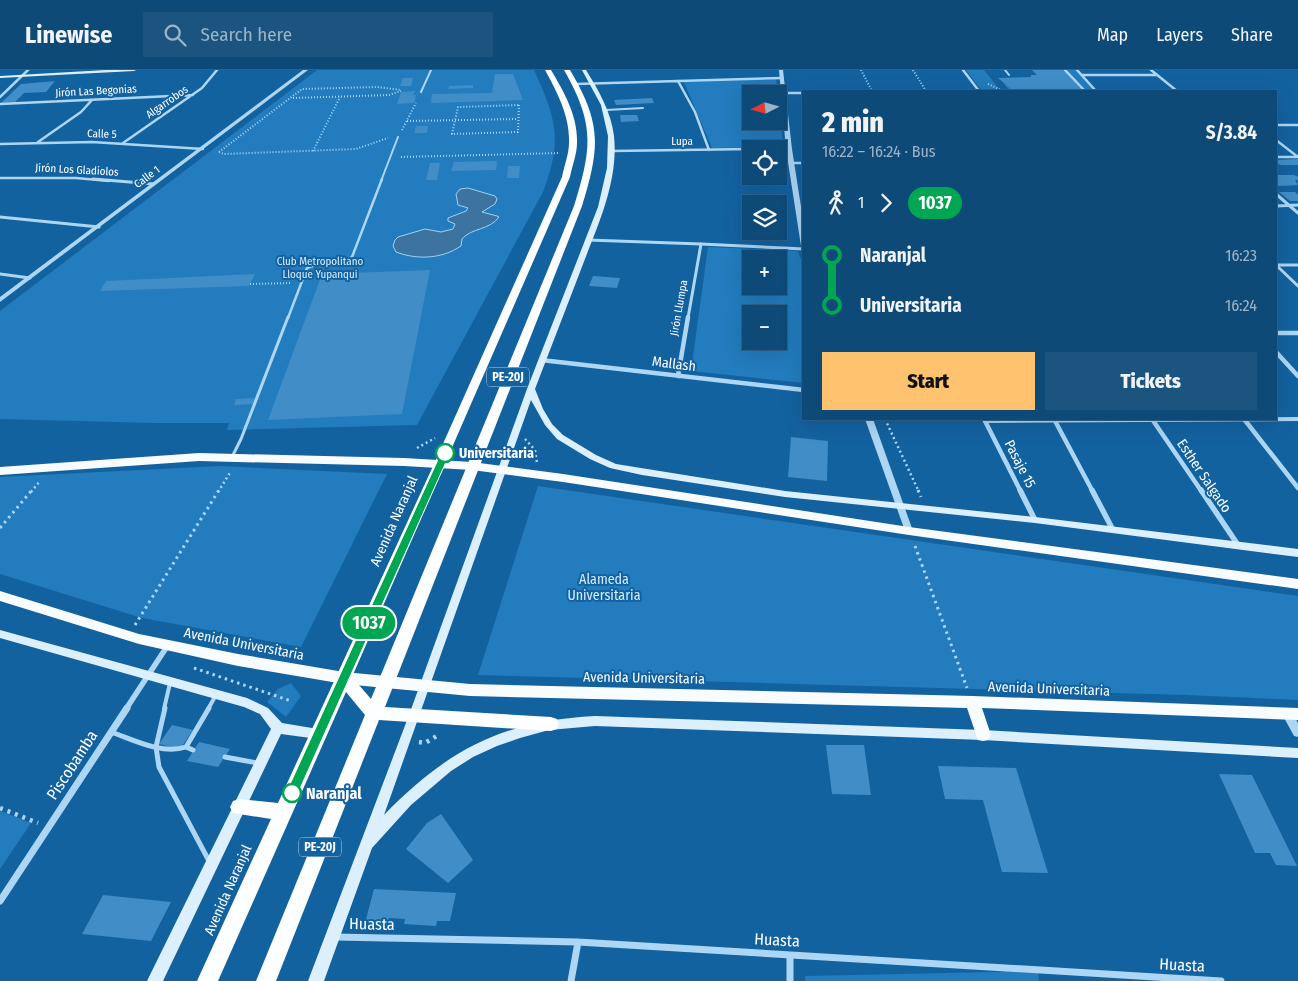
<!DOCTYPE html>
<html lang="en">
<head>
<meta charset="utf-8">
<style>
	:root { --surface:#0e4a78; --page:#1c5480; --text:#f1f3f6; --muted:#9bb3c6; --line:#2e628a; --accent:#ffc36f }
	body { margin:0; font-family:"Fira Sans Condensed",sans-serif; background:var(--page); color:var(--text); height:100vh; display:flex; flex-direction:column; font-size:19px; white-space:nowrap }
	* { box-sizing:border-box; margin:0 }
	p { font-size:16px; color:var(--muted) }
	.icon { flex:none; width:28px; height:28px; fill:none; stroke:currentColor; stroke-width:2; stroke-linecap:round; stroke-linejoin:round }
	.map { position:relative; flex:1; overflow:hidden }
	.panel { position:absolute; left:802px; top:20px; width:475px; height:330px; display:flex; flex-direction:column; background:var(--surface); border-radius:0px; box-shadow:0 5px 20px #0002,0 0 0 1px var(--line) }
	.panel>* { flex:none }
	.badge { padding:0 10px; border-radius:16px; font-size:18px; line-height:32px }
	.needle { width:32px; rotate:264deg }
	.fabs { position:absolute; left:742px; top:15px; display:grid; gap:10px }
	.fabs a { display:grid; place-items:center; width:45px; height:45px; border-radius:0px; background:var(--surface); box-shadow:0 5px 20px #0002,0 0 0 1px var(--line); font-size:25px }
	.map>.badge { position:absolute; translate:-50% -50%; box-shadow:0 0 0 2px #fff }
	.legs { display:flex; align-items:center; gap:8px; height:55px; padding:0 20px; font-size:16px }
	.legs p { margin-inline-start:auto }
	.head { display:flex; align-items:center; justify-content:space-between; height:85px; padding:0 20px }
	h1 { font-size:28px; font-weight:800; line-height:38px }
	.primary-button { display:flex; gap:10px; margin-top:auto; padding:10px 20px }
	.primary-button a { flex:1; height:58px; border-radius:0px; background:var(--accent); color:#111; font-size:20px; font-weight:800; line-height:58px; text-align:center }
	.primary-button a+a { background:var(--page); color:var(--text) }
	ul { padding:0 20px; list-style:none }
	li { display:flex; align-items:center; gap:18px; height:50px; font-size:19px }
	li i { display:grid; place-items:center; width:8px; height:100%; margin:0 6px; background:currentColor }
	li i::after { content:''; width:12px; height:12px; margin:-6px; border:4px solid; border-radius:50%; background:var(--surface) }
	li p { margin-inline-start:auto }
	li:first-child i { background:linear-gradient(#0000 50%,currentColor 0) }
	li:last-child i { background:linear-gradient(currentColor 50%,#0000 0) }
	header { display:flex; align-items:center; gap:30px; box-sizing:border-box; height:70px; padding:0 25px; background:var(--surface); border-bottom:1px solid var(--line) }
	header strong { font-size:24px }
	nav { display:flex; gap:28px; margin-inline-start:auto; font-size:18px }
	.search { width:350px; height:45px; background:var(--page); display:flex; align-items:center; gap:12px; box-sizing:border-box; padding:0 18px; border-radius:0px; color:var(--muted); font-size:19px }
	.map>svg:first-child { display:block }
	.green { fill:#227cbd; fill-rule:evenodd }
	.water { fill:#3c749f; stroke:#9ed3f7 }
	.building { fill:#408dc8 }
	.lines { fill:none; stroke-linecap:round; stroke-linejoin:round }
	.path-far3 { stroke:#acd6f4; stroke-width:2; stroke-dasharray:1 2; stroke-linecap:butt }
	.path-far2 { stroke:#acd6f4; stroke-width:2.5; stroke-dasharray:2 3; stroke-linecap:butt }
	.path-far1 { stroke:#acd6f4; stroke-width:3; stroke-dasharray:2.5 4; stroke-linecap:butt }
	.path { stroke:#acd6f4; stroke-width:4.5; stroke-dasharray:3 5; stroke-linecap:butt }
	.service-far4 { stroke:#acd6f4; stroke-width:2 }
	.service-far3 { stroke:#acd6f4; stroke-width:2.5 }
	.service-far2 { stroke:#acd6f4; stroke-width:3 }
	.service-far1 { stroke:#acd6f4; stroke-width:4 }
	.service { stroke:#acd6f4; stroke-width:5 }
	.pedestrian-far2 { stroke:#acd6f4; stroke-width:2.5 }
	.pedestrian-far1 { stroke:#acd6f4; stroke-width:3 }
	.pedestrian { stroke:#acd6f4; stroke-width:4 }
	.minor-far4 { stroke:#acd6f4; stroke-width:2.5 }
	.minor-far3 { stroke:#acd6f4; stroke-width:3 }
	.minor-far2 { stroke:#acd6f4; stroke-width:4.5 }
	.minor-far1 { stroke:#acd6f4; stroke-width:5.5 }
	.minor { stroke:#acd6f4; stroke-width:7 }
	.tertiary { fill:#acd6f4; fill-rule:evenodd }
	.secondary { fill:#dceffd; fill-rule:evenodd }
	.primary { fill:#f9fcff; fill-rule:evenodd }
	.trunk { fill:#fcfeff; fill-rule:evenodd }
	.line-1 { fill:#00a651; stroke:#fff }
	.stop-1-dot { fill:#fff; stroke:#00a651; stroke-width:2.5 }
	.labels { text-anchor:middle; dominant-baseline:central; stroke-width:4; stroke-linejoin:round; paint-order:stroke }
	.far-street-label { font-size:11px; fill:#fff; stroke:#1362a0 }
	.far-park-label { font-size:11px; fill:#d5ecfe; stroke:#1362a0 }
	.shield { fill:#1362a0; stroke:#b8d0e2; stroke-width:1 }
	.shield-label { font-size:12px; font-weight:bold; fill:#fff }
	.street-label { font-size:14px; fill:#fff; stroke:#1362a0 }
	.stop-label { font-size:14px; font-weight:bold; fill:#fff; stroke:#1362a0; text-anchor:start }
	.park-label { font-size:14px; fill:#d5ecfe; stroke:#1362a0 }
	.near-street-label { font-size:16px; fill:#fff; stroke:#1362a0 }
	.near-stop-label { font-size:16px; font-weight:bold; fill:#fff; stroke:#1362a0; text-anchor:start }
</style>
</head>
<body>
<header>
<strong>Linewise</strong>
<div class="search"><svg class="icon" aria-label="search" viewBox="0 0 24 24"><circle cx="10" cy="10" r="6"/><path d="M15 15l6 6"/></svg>Search here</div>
<nav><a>Map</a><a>Layers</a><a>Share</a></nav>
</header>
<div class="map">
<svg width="1298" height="911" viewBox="0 0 1298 911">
	<rect width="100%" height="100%" fill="#1362a0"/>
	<path class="green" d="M317,0H534C556,48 563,70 543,122L417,355L227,360L229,353H155L0,349V241Z
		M966,0H984L1001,21H982Z
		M1065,0H1076L1096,21H1010L1004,14H1007L1012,20H1083Z
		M776,9L778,24H751V51H779V34L783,77L712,78L684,12Z
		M708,177L798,181L804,199V313L691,301ZM751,189H779V216H751ZM751,244H779V271H751Z
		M220,396L387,404L301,577L142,548L0,504V407Z
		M538,416L1298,526V630L1186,625L478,605Z
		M291,613L301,626L286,647L267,632L278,619Z
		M0,741L31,753L0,799Z
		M1038,901L1039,911H805V906Z"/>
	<path class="water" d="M468,118L495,126L497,129L495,134L482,142L497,146L499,147C490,160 471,158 462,169L461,176C442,189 417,190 396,182L393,176L395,170L398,167L425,159L441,162L453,159L455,154L448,151V148L466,141L468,138L458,135L456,124L460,119Z"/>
	<path class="building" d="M1032,0H1065L1084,20H1012L998,8L1031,7V5H1037Z
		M495,4H513L523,30L431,33L432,24L492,23Z
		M403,8H413L411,16H400Z
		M55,11L46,22L24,23L15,32L1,33L21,14Z
		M473,15V18L448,19L449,16Z
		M415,21L413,25H416L414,33L397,34L401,22Z
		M652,28L654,33L616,35L614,30Z
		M620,45H637L639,51L621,52Z
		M416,56H428L427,63H414Z
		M1298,89V95H1280L1276,92V90Z
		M497,91L496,100L451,101L454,92Z
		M430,93H440L437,110H426Z
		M508,96H520L519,108H507Z
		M1276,105H1294L1298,107V110H1295L1298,115L1279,116L1276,114Z
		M1279,122H1295L1298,125V131H1290Z
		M430,200L402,344L268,350L322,204Z
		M255,204L249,216L100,221L106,211Z
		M593,206L620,208L617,218L589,216Z
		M257,328L255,334L234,335L236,329Z
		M791,367L828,371L827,411L788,407Z
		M172,655L193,660L180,679L159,674Z
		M199,672L230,679L218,697L187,691Z
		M826,675H864L871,725L832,724Z
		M938,696L1016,698L1048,803L1002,802L983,730L945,729Z
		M1219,704L1252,705L1297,796L1276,795L1270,783H1255Z
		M441,744L473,790L448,813L406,779L427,753Z
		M374,819L456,823L450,851H437L436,856L404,854L405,849L389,848L388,854L365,853Z
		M103,825L171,832L151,871L82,864Z"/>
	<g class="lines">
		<path class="path-far3" d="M861,0L872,21
			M913,0L926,21
			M988,14L1003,21
			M293,28L389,25L401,21
			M519,35L518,62L452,64L458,37Z
			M407,51L518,49
			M402,60L416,33
			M313,81L340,27
			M219,82L224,84L356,79L388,68
			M219,82L302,19L377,17L401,20
			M401,87L560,83
			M250,214L291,213"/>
		<path class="path-far2" d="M885,349L919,422
			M525,369L535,380L537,393
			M417,378L435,368
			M31,422L40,411
			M218,422L231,401"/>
		<path class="path-far1" d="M918,420L921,427
			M0,458L32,420
			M915,476L967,618
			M135,555L219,420
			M194,598L291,631"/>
		<path class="path" d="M419,672L425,673L440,664
			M0,738L38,753"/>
		<path class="service-far4" d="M1005,0L1009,5
			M421,22L431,0
			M606,40L643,38
			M381,111L398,67"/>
		<path class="service-far3" d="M288,248L307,198C322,191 339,198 352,187L382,109"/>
		<path class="service-far2" d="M232,387L241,369L288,247"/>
		<path class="service-far1" d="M164,639L170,613
			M208,639L216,625"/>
		<path class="service" d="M165,638L156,677L159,697L209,791
			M111,662C134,670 162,685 186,677
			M193,680L186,677L209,638
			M225,687L257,693"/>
		<path class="pedestrian-far2" d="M963,0L979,21
			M1065,0L1085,21
			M1077,0L1096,21
			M1151,0L1177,21
			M1082,5H1157"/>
		<path class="pedestrian-far1" d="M701,174L804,179"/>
		<path class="pedestrian" d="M985,351L1298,349"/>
		<path class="minor-far4" d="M678,11L695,42L709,80
			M576,14L782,8
			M784,23H804
			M0,27L28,0
			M0,34L193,25
			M1276,55H1298
			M1276,70L1298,87
			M38,72L81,42L92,30
			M123,73L202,18L217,0
			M0,74L92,72L203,79
			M779,79H789
			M612,81L751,79
			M1276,87H1298
			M792,93H804
			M0,108H76L109,111"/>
		<path class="minor-far3" d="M93,109L154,114
			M1276,124L1298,143
			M1276,136L1298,135
			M0,147L99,157
			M588,170L701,174L688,248
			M1276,195L1298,216
			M1277,195H1298
			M0,204L30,208"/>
		<path class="minor-far2" d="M1276,263H1298
			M1276,282L1298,306
			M541,290L804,320
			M678,306L688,247
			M984,349L1021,422
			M1054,349L1093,422
			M1152,349L1202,422
			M1244,349L1298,418"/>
		<path class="minor-far1" d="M1020,420L1035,450
			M1092,420L1113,460
			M1201,420L1238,475
			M126,639L168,575"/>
		<path class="minor" d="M0,831L127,638
			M335,867L578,872L1221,911
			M790,885V911
			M571,911L578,872"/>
		<path class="tertiary" d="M303,0H308L0,232V227Z
			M779,0H783L792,79L804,156V178L801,176L786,79Z
			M865,349H873L913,461L912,463L909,464L905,461Z
			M1287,640L1291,641L1298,653V667L1294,666L1282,644L1283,641Z"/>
		<path class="secondary" d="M106,0H136L134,1L0,8V6Z
			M582,0H586C599,21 611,42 614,66C619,113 596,159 580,202C565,241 550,280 535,319L543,339L552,354L563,365L596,385L616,394L785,421L1035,447L1298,479V487L1035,453L785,427L642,405L610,398L590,389L557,369L545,355L531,330L384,745C448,679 503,651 595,646L983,660L1298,678V688L983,670L595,656L549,660L520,668L497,676L473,687L451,701L411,735L372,778L324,911H308L409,645L527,319L598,137L607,98L608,66L601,35Z
			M0,560L247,628L268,638L282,653L318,659L322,660L324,664L322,668L318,669L281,664L163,911H147L271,659L260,644L244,637L0,568Z"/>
		<path class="primary" d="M199,383L404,388L472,392L563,404L909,457L1298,509V519L909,465L563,412L472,400L404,396L199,391L0,405V397Z
			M0,521L139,564L238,584L344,602L470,614L973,626L1298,638V650L982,638L991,665L988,670L983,671L978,670L967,638L470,626L344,614L238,596L139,574L0,531Z"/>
		<path class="trunk" d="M545,0H551C564,22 578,46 577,73C577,84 572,96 570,107L352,607L371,629L574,136C592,78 595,54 564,0H570C602,54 600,77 582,136L385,637L551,647L557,649L559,654L557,659L551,661L379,650L276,911H256L365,645L346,622L218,911H197L271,749L233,743L230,737L233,731L239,729L278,733L434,394L562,107C564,96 569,84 569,73C570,46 557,22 545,0Z"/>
	</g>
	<path class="line-1" d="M445,380L450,383L298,723L297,727L292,729L288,727L286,723L441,383Z"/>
	<g class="stop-1-dot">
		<circle cx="445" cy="383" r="9"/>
		<circle cx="292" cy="723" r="9"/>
	</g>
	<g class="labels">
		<g class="far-street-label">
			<text transform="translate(96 21) rotate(-3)">Jirón Las Begonias</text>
			<text transform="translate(167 32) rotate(-35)">Algarrobos</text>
			<text transform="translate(102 64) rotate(2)">Calle 5</text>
			<text x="682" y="71">Lupa</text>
			<text transform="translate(77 100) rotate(3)">Jirón Los Gladiolos</text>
			<text transform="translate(147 107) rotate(-37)">Calle 1</text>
			<text transform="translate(679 238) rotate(-80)">Jirón Llumpa</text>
		</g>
		<g class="far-park-label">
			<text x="320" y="191">Club Metropolitano<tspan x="320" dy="13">Lloque Yupanqui</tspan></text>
		</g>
		<g class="shield">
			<rect x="487" y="297.5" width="42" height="19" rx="4"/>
			<rect x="299" y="767.5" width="42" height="19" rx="4"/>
		</g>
		<g class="shield-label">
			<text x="508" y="307">PE-20J</text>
			<text x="320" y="777">PE-20J</text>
		</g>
		<g class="street-label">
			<text transform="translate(674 294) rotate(7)">Mallash</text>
			<text transform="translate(1020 394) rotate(63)">Pasaje 15</text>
			<text transform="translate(1204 406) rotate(56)">Esther Salgado</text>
			<text transform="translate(394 451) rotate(-66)">Avenida Naranjal</text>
			<text transform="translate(244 574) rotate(11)">Avenida Universitaria</text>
			<text transform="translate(644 608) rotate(1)">Avenida Universitaria</text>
			<text transform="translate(1049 619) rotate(2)">Avenida Universitaria</text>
			<text transform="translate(228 820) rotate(-66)">Avenida Naranjal</text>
		</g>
		<g class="stop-label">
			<text x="459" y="383">Universitaria</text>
		</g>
		<g class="park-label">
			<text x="604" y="509">Alameda<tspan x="604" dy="16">Universitaria</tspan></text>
		</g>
		<g class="near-street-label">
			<text transform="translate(72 695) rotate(-57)">Piscobamba</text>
			<text transform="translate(372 854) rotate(1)">Huasta</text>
			<text transform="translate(777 870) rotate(3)">Huasta</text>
			<text transform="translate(1182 895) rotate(3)">Huasta</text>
		</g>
		<g class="near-stop-label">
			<text x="306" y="723">Naranjal</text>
		</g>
	</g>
</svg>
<div class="fabs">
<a><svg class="needle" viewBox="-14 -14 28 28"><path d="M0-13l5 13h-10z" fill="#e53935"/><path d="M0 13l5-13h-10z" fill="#9bb3c6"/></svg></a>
<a><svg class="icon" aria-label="locate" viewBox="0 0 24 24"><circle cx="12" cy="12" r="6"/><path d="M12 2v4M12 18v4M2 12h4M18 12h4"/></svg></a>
<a><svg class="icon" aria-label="layers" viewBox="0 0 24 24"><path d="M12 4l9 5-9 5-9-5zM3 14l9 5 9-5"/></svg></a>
<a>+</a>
<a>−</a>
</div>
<b class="badge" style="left:369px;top:553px;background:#00a651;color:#fff">1037</b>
<section class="panel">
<div class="head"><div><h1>2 min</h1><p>16:22 – 16:24 · Bus</p></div><b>S/3.84</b></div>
<div class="legs"><svg class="icon" aria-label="walk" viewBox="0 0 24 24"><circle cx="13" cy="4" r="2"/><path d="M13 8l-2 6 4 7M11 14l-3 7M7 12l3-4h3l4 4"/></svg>1<svg class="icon" aria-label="forward" viewBox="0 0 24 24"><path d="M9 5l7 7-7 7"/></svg><b class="badge" style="background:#00a651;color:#fff">1037</b></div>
<ul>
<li><i style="color:#00a651"></i><b>Naranjal</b><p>16:23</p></li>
<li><i style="color:#00a651"></i><b>Universitaria</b><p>16:24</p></li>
</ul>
<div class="primary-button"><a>Start</a><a>Tickets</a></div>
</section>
</div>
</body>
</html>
